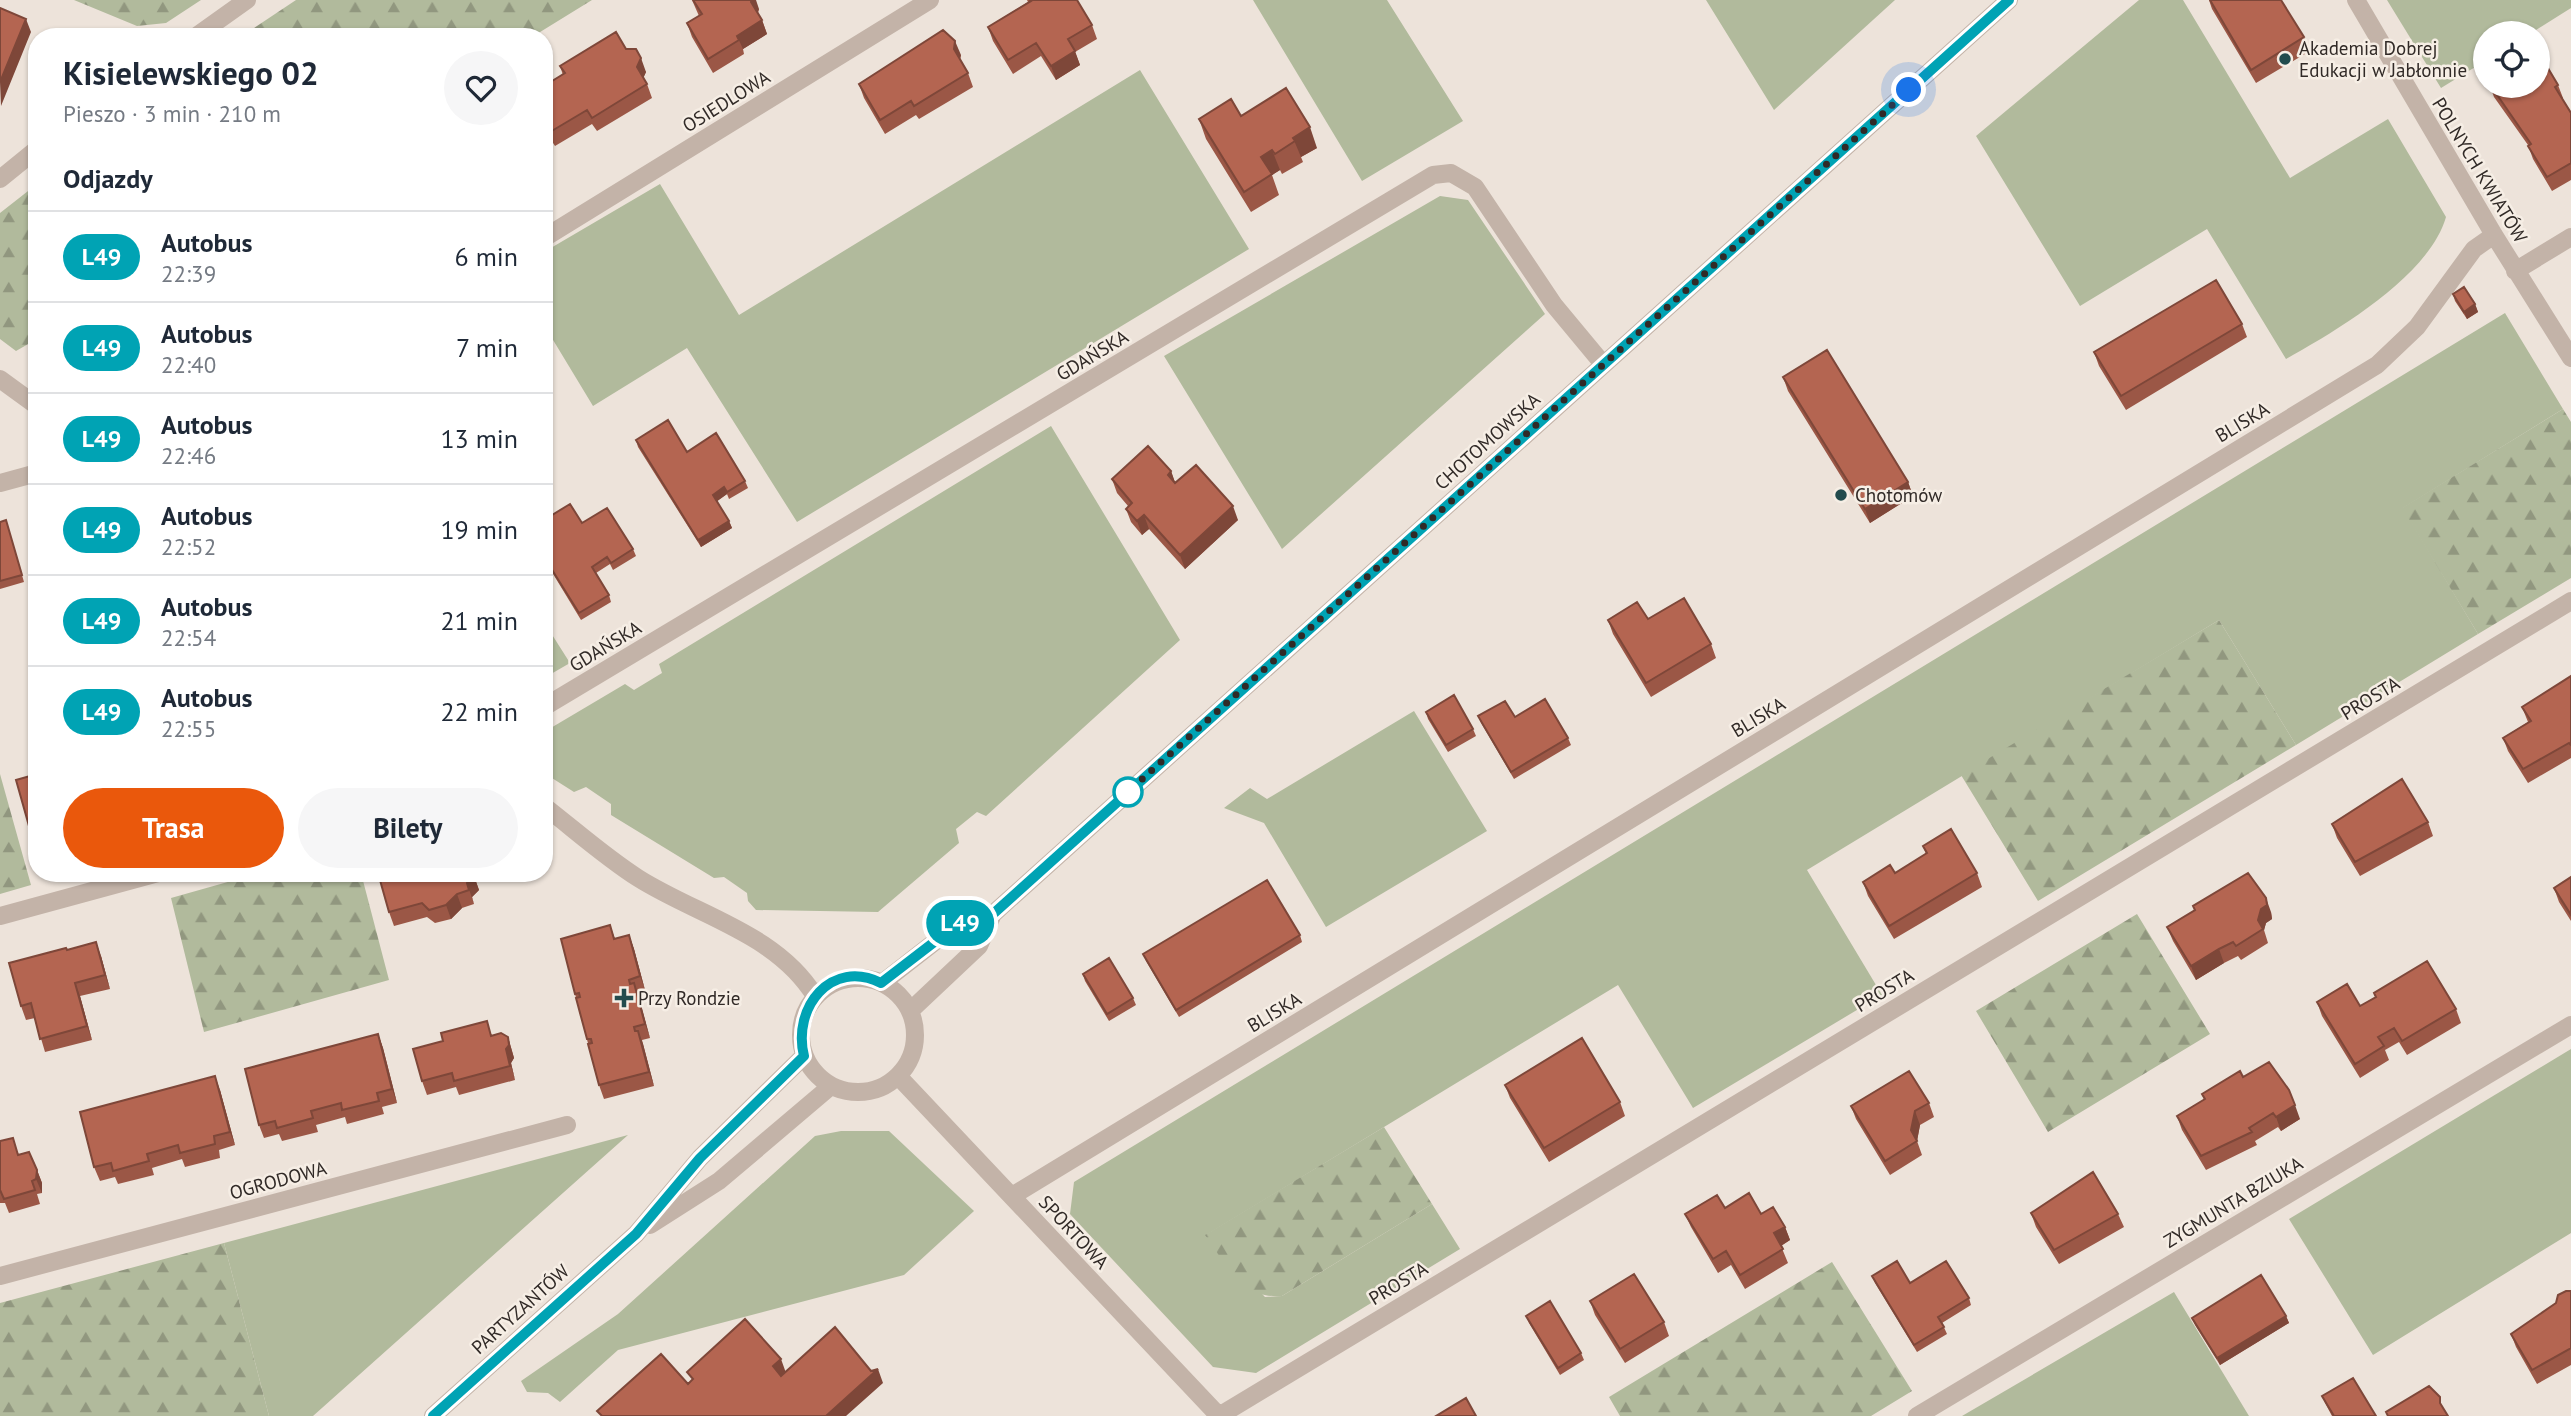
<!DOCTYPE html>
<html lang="pl">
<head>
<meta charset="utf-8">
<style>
	:root { --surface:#fff; --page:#f6f6f7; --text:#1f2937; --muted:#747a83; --line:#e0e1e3; --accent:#ea580c }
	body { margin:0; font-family:"PT Sans",sans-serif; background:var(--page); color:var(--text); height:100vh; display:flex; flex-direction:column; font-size:26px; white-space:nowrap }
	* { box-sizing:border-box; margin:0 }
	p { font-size:23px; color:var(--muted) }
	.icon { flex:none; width:38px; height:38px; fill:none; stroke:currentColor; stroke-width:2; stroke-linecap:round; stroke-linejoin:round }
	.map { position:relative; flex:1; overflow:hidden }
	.sheet { position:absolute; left:28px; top:28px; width:525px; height:854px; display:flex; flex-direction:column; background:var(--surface); border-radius:28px; box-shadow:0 2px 5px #0004 }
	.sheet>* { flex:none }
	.badge { padding:0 14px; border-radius:23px; font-size:24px; line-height:46px }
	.controls { position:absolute; left:2473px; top:21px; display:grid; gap:14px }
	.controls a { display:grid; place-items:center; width:77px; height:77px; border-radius:50%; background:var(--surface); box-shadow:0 2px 5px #0004; font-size:35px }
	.you { position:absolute; width:35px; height:35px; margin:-18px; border:5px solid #fff; border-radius:50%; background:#1a73e8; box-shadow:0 0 0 10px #1a73e833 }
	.map>.badge { position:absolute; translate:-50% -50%; box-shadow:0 0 0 4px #fff }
	h2 { padding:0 35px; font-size:26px; line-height:63px }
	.round { display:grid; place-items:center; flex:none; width:74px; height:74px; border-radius:37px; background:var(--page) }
	.overview { display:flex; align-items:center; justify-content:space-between; height:119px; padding:0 35px }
	h1 { font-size:33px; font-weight:800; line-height:52px }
	.primary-button { display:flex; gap:14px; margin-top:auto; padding:14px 35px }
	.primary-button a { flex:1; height:80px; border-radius:42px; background:var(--accent); color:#fff; font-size:28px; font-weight:800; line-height:80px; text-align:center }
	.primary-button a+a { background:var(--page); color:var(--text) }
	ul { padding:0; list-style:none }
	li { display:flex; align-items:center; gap:21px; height:91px; padding:0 35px; border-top:2px solid var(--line) }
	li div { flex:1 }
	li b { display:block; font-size:26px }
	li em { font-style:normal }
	li .badge { min-width:77px; font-weight:700; text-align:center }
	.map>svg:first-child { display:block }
	.grass { fill:#b1ba9c }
	.forest { fill:url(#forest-firs) }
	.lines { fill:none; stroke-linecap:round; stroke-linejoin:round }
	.minor { stroke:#c3b3a8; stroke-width:18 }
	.wall { fill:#9b5746 }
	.shaded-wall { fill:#7e4739 }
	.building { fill:#b46551; stroke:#7e4739; stroke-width:2 }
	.line-casing { stroke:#fff; stroke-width:16 }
	.line { stroke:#00a3b4; stroke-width:10 }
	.walk { stroke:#312a27; stroke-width:7; stroke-dasharray:0 12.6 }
	.poi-dot { fill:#224b4d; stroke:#f6eee5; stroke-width:2.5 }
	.stop-dot { fill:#fff; stroke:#00a3b4; stroke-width:3.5 }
	.labels { text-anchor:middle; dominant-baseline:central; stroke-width:5; stroke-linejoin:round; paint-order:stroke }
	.poi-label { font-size:19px; fill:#312a27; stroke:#f6eee5; text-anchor:start }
	.street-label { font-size:19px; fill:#312a27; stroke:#f6eee5 }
</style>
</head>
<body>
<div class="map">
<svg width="2571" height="1416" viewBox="0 0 2571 1416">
	<defs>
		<pattern id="forest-firs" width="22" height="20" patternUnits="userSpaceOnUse" patternTransform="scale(1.75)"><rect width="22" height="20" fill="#b1ba9c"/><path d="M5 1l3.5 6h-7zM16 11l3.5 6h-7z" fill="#91977f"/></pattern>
	</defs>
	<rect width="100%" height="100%" fill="#ede3da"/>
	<path class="grass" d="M1253,0H1387L1463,121L1362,181Z
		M1706,0H1895L1774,110Z
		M2139,0H2183L2290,178L2388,119L2446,217C2429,276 2338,330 2286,359L2207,229L2080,306L1976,136Z
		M2387,0H2571V8L2531,33H2485V61L2441,88Z
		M1140,70L1249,249L797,522L687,348L593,406L544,325V252L660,184L739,315Z
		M1440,196L1468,200L1545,314L1282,549L1164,356Z
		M2505,313L2563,409L2403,508L2478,634L2296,745L2219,620L1807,870L1882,995L1693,1108L1618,985L1206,1235L1265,1297L1282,1296L1432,1204L1460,1249L1256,1373L1213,1367L1070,1214L1074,1182Z
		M1051,426L1180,640L986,816L977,812L956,829L959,843L878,912L756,910L748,901L747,893L724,877L714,878L611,815V804L586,787L574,792L544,773V732L625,684L634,690L662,673L659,664Z
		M544,622L570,663L544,678Z
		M1414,711L1487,831L1326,927L1264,823L1224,808L1250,788L1267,799Z
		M2571,1049V1233L2373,1355L2289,1219Z
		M841,1131H889L974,1211L904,1275L618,1350L560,1402L548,1393L527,1392L521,1381L618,1314L815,1136Z
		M628,1135L313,1416H269L224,1243Z
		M2174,1292L2249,1416H1962Z"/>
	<path class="forest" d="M74,0H201L166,23L137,26Z
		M296,0H592L532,37H259L254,28Z
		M37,184V339L16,351L0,339V213Z
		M2563,409L2571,422V578L2478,634L2402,508Z
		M2219,620L2296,745L2038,901L1961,775Z
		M0,774L31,885L0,894Z
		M260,873H361L389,980L204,1032L171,898Z
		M2137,914L2210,1034L2048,1132L1976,1011Z
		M1384,1127L1432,1204L1282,1296C1239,1299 1228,1266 1205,1235Z
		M224,1243L269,1416H0V1303Z
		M1832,1262L1912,1391L1871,1416H1620L1609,1397Z"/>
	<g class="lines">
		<path class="minor" d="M2356,0L2494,235L2571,358
			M195,37L247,0
			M0,179L37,149
			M544,238L930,0
			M2515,271L2571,237
			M0,379L37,406
			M0,483L37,473
			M544,707L1433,175L1451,173L1475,187L1554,305L1603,364
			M544,806C575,830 605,857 638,878C698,916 776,933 815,996
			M0,916L158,873
			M801 1035a57 57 0 1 1 114 0a57 57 0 1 1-114 0Z
			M882,983L959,923L993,914
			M910,1011L979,946L993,914L2009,0
			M898,1076L1219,1416
			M1012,1196L2377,365L2417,327L2474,249L2494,235
			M650,1225L719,1181L831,1086
			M0,1276L567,1125
			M433,1416L636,1234L700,1158L804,1056
			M1219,1416L2571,601
			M1917,1416L2571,1025"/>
	</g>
	<path class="wall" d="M692,0L759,9L758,13L762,20L767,34L743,49L744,54L713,73L692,37L687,23L699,16Z
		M1027,0H1077L1092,25L1097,39L1075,52L1080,65L1056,80L1041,56L1013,74L993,41L988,27L1028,2Z
		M2209,0H2281L2304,37L2310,51L2256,83L2212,9Z
		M626,49L646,72L643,78L647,84L652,98L597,131L592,124L555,146L544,129V86L563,75L560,66Z
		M961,55L960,59L968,73L973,87L919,119L916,115L885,134L864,98L859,84Z
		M2558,85L2563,98L2562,99L2571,113V180L2552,191L2533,159L2528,145L2494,97L2490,86Z
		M1241,116L1317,148L1301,157L1303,162L1282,174L1280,170L1272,175L1279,195L1251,212L1206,139L1199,119Z
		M2453,294L2475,304L2478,312L2467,319L2455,301Z
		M2242,324L2247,337L2126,410L2099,366L2094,352Z
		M1783,377L1908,482L1913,496L1870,523L1788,391Z
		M636,440L687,452L745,481L748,488L729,499L727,494L717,501L729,521L732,528L701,547L638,447Z
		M1171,471L1175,483L1238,520L1185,569L1149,529L1142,535L1131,522L1126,509L1128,506L1117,493L1112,479Z
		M544,520L582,523L633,549L636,556L613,570L610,564L596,573L609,595L611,602L581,620L544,559Z
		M0,522L8,527L24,582L0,589Z
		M1648,619L1711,644L1716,658L1651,697L1613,634L1608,620Z
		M2571,676V758L2528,783L2508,751L2503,738L2528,722L2522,707Z
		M1426,712L1473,729L1476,736L1448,752L1428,719Z
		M1478,716L1515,717L1568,738L1571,745L1514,779L1481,723Z
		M37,774V839L34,840L29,826Z
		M2428,822L2433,836L2360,876L2337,838L2332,824Z
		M1923,846L1977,873L1982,887L1894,939L1868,896L1863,882L1895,873L1926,854Z
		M474,876L479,890L472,897L474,904L462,908L451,919L435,923L427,917L394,926L389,912Z
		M2571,877V921L2559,902L2554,888Z
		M2193,906L2271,912L2272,919L2266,923L2264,930L2268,943L2241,960L2238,956L2224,963L2196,980L2173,941L2167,927L2195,910Z
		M610,925L615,939L629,935L634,949L645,990L637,993L650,1038L642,1040L654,1086L604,1099L599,1085L575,994Z
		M1300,935L1302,942L1179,1017L1146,961L1143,954Z
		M67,950L101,956L110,989L80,996L92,1040L45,1052L35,1018L26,1020L21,1006Z
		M1083,974L1133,998L1136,1005L1109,1021L1085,981Z
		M2374,993L2456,1009L2461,1023L2407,1055L2399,1042L2385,1050L2389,1060L2360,1078L2322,1016L2317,1002L2360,1006L2375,997Z
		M378,1034L383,1048L397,1103L382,1107L384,1114L347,1124L345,1117L316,1125L318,1132L282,1141L279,1134L264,1138L259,1125Z
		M492,1036L508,1037L514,1058L511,1063L515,1080L459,1095L456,1087L427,1095L422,1081Z
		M1505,1085L1620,1102L1625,1116L1549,1162L1510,1098Z
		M220,1090L235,1145L219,1150L220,1158L185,1167L182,1159L152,1168L154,1175L118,1184L115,1177L100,1181L94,1167Z
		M2202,1094L2300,1119L2281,1131L2278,1127L2255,1141L2257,1145L2206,1170L2182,1130L2177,1116L2204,1100Z
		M1929,1103L1934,1117L1920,1125L1917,1141L1922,1155L1890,1175L1856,1119L1851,1106Z
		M0,1141L19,1154L37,1170L42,1183V1193L37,1194L40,1204L9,1213L5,1203H0Z
		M1725,1208L1761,1214L1785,1227L1790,1240L1781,1246L1788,1263L1745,1289L1731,1265L1718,1273L1691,1227L1685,1214Z
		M2031,1213L2118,1214L2124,1227L2059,1264L2036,1227Z
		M1872,1276L1910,1283L1969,1298L1971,1305L1942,1323L1947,1334L1917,1352L1875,1283Z
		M2571,1291V1365L2537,1384L2516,1347L2511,1334L2556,1303Z
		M1590,1301L1664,1322L1669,1336L1625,1363L1595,1315Z
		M1526,1316L1581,1353L1584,1360L1560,1375L1529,1323Z
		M2286,1316L2289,1323L2220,1365L2195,1325L2192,1318Z
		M2322,1396L2376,1416H2332L2325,1403Z"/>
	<path class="shaded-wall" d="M752,0H756L759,9L756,16L751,2Z
		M26,19L31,32L1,106L0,82Z
		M762,20L767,34L743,49L737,36Z
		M955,41L961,55L959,63L954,49Z
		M1075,51L1080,65L1056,80L1051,66Z
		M641,58L646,72L642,81L637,67Z
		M1310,127L1317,148L1301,157L1293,138Z
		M1272,150L1280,170L1272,175L1261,157Z
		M2475,304L2478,312L2467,319L2464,312Z
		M1171,471L1176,485L1168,475Z
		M1908,482L1913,496L1870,523L1865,509Z
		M724,487L727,494L716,502L713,495Z
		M1233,506L1238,520L1185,569L1180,555Z
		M1144,515L1149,529L1142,535L1137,521Z
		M729,521L732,528L701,547L698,540Z
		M474,876L479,890L472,897L474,904L467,883Z
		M457,894L462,908L451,919L446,905Z
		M2266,898L2271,912L2272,919L2266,923L2264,930L2258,920L2261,909Z
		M629,935L634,949L645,990L640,976Z
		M96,942L101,956L110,989L105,975Z
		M2219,949L2224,963L2196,980L2191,966Z
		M75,983L80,996L92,1040L87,1026Z
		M634,983L639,997L650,1038L645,1024Z
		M638,1031L643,1044L654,1086L649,1072Z
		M378,1034L383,1048L397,1103L392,1089Z
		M508,1037L514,1058L511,1063L515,1080L506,1049Z
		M215,1076L220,1090L235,1145L230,1132Z
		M2295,1105L2300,1119L2281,1131L2276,1117Z
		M1915,1111L1920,1125L1917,1141L1911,1130Z
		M37,1170L42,1183V1193L36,1179Z
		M1785,1227L1790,1240L1779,1247L1774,1233Z
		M2286,1316L2289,1323L2220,1365L2217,1358Z
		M781,1359L786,1373L778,1380L773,1366Z
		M878,1369L883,1383L846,1416H826Z"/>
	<path class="building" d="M693,0H752L751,2L762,20L737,36L739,40L708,59L687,23L702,14Z
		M1030,0H1077L1092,25L1068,39L1075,51L1051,66L1036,43L1008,60L988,27L1031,1Z
		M2210,0H2281L2304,37L2251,70Z
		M0,8L26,19L0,82Z
		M943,30L955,41L954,49L968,73L914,106L911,101L880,120L859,84Z
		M616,32L626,49H636L641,58L637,67L647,84L592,118L587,110L550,132L544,123V86L565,73L560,66Z
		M2539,53L2558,85L2555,87L2571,113V163L2547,177L2528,146L2531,144L2491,86H2538V54Z
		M1286,88L1310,127L1293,138L1295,141L1275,154L1272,150L1261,157L1272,174L1244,192L1199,119L1231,99L1241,116Z
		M2216,280L2242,324L2121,396L2094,352Z
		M2464,287L2475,304L2464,312L2453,294Z
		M1827,350L1908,482L1865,509L1783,377Z
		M668,420L687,452L716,433L745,481L727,492L724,487L713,495L729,521L698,540L636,440Z
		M1148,446L1171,471L1168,475L1175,483L1196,465L1233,506L1180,555L1144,515L1137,521L1126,509L1132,503L1112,479Z
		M570,504L582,523L607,508L633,549L611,563L607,557L592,567L609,595L579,613L544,557V520Z
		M6,520L22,575L0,581V522Z
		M1684,598L1711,644L1646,683L1608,620L1637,602L1648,619Z
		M2571,676V745L2569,743L2523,769L2503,738L2531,721L2522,707Z
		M1454,695L1473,729L1446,745L1426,712Z
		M1545,699L1568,738L1511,772L1478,716L1505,701L1515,717Z
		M37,774V824L29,826L16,780Z
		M2402,779L2428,822L2355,862L2332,824Z
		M1951,829L1977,873L1889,926L1863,882L1890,865L1895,873L1927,853L1923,846Z
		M378,873H472L474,876L467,883L469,890L457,894L446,905L429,910L422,903L389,912Z
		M2248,873L2266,898L2267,905L2261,909L2258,920L2263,929L2236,946L2233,942L2219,949L2191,966L2167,927L2195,910L2193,906Z
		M2571,877V915L2554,888Z
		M1267,880L1300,935L1176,1010L1143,954Z
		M610,925L614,939L629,935L640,976L629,980L630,984L634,983L645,1024L634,1027L635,1031H638L649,1072L599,1085L588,1044L592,1043L591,1039H587L576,998L580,997L579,993L575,994L561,939Z
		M96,942L105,975L75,983L87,1026L40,1039L31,1003L21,1006L9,963L66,948L67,950Z
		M1109,958L1133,998L1107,1014L1083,974Z
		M2427,961L2456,1009L2402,1041L2394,1028L2378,1037L2384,1046L2355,1064L2317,1002L2347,984L2360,1006L2376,997L2374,993Z
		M487,1021L491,1036L501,1033L508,1037L509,1045L506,1049L510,1066L454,1081L452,1073L422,1081L413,1049L443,1041L441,1033Z
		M378,1034L392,1089L377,1093L379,1101L342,1110L341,1103L311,1111L313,1118L277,1128L275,1121L259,1125L245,1069Z
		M1582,1038L1620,1102L1544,1148L1505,1085Z
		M2269,1062L2289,1090L2295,1105L2276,1117L2273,1113L2249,1128L2252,1132L2201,1156L2177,1116L2205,1099L2202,1094L2240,1071L2243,1077Z
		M1909,1071L1929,1103L1915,1111L1911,1130L1917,1141L1885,1161L1851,1106Z
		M215,1076L230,1132L214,1136L215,1144L180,1153L178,1145L147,1154L149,1161L113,1171L111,1163L94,1167L80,1112Z
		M13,1138L18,1155L29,1152L37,1170L36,1179L32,1181L35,1190L4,1199L0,1190V1141Z
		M2093,1172L2118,1214L2054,1250L2031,1213Z
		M1749,1193L1761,1214L1773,1207L1785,1227L1774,1233L1783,1249L1740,1275L1726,1251L1713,1259L1685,1214L1717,1195L1725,1208Z
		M1897,1261L1910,1283L1946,1261L1969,1298L1938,1317L1944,1327L1914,1345L1872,1276Z
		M1634,1274L1664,1322L1620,1349L1590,1301Z
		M2261,1275L2286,1316L2217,1358L2192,1318Z
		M2566,1291H2571V1348L2532,1370L2511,1334L2556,1303L2558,1295Z
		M1550,1301L1581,1353L1558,1368L1526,1316Z
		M745,1319L781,1359L773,1366L781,1376L835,1327L871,1371L878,1369L826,1416H602L597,1411L661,1354L688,1384L693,1379L687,1372Z
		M2353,1378L2376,1416H2334L2322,1396Z
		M2429,1386L2440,1397V1403L2448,1416H2388L2386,1412Z
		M1466,1398L1476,1416H1436Z"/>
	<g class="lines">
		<defs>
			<path id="line" d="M433,1416L636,1234L700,1158L804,1056C792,1008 831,958 881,983L959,923L993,914L2009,0"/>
		</defs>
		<use href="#line" class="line-casing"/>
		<use href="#line" class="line"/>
		<path class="walk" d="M1128,792L1121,798L1909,90"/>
	</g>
	<g class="poi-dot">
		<circle cx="2285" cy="59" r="7"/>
		<circle cx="1841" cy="495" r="7"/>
		<path d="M620.5 987.5h7v7h7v7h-7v7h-7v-7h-7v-7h7z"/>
	</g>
	<circle class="stop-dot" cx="1128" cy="792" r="14"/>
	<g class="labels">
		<g class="poi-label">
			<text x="2299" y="48">Akademia Dobrej<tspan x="2299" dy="22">Edukacji w Jabłonnie</tspan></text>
			<text x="1855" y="495">Chotomów</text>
			<text x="638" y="998">Przy Rondzie</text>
		</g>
		<g class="street-label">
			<text transform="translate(726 101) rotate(-32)">OSIEDLOWA</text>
			<text transform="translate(2480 170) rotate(59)">POLNYCH KWIATÓW</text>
			<text transform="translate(1092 355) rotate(-31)">GDAŃSKA</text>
			<text transform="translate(2242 422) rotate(-31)">BLISKA</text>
			<text transform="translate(1487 441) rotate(-42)">CHOTOMOWSKA</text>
			<text transform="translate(605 646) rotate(-31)">GDAŃSKA</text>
			<text transform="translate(2370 698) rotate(-31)">PROSTA</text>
			<text transform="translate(1758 717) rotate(-31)">BLISKA</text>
			<text transform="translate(1884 990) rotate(-31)">PROSTA</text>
			<text transform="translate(1274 1012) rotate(-31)">BLISKA</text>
			<text transform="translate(278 1180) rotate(-15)">OGRODOWA</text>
			<text transform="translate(2233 1202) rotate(-31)">ZYGMUNTA BZIUKA</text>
			<text transform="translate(1074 1232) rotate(47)">SPORTOWA</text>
			<text transform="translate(1398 1283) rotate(-31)">PROSTA</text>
			<text transform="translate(520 1309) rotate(-42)">PARTYZANTÓW</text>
		</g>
	</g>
</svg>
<div class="controls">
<a><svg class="icon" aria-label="locate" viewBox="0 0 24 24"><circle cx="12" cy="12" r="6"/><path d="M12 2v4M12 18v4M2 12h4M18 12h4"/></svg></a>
</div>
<div class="you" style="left:1909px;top:90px"></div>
<b class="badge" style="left:960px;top:923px;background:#00a3b4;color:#fff">L49</b>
<section class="sheet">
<div class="overview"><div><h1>Kisielewskiego 02</h1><p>Pieszo · 3 min · 210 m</p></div><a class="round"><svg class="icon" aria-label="heart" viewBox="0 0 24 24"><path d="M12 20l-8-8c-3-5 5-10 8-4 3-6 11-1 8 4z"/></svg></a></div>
<h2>Odjazdy</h2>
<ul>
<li><span class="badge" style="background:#00a3b4;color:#fff">L49</span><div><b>Autobus</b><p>22:39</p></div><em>6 min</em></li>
<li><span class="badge" style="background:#00a3b4;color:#fff">L49</span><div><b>Autobus</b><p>22:40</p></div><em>7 min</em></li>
<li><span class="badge" style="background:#00a3b4;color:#fff">L49</span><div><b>Autobus</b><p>22:46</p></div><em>13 min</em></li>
<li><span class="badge" style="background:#00a3b4;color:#fff">L49</span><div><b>Autobus</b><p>22:52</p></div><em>19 min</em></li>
<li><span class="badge" style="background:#00a3b4;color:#fff">L49</span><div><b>Autobus</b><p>22:54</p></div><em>21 min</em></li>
<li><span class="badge" style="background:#00a3b4;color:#fff">L49</span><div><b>Autobus</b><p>22:55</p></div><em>22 min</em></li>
</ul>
<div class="primary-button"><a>Trasa</a><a>Bilety</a></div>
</section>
</div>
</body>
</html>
